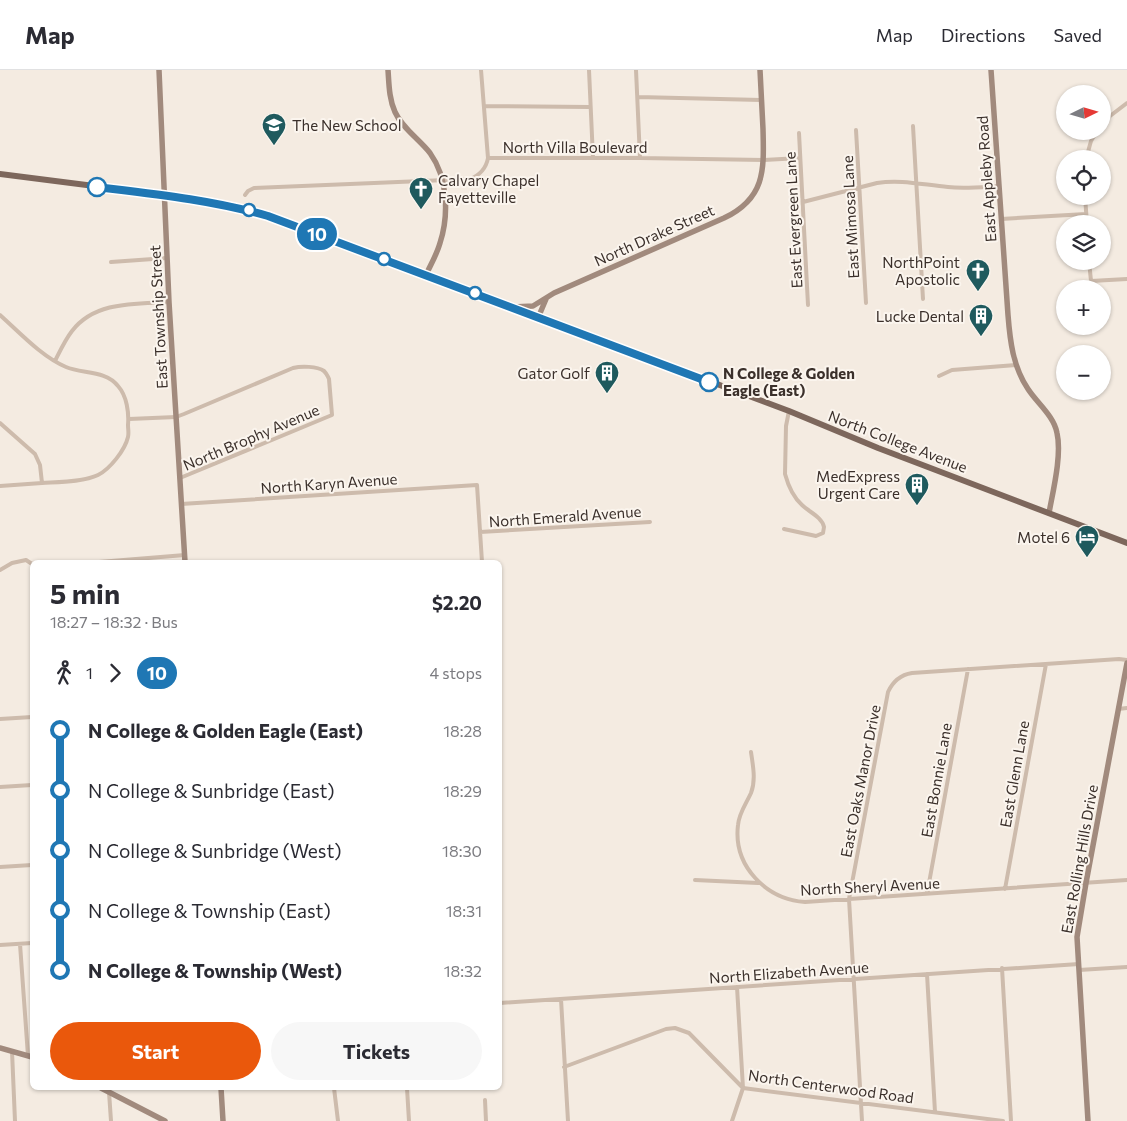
<!DOCTYPE html>
<html lang="en">
<head>
<meta charset="utf-8">
<style>
	:root { --surface:#fff; --page:#f7f7f7; --text:#2b2b33; --muted:#7c7c81; --line:#e1e1e2; --accent:#ea580c }
	body { margin:0; font-family:Commissioner,sans-serif; background:var(--page); color:var(--text); height:100vh; display:flex; flex-direction:column; font-size:19px; white-space:nowrap }
	* { box-sizing:border-box; margin:0 }
	p { font-size:16px; color:var(--muted) }
	.icon { flex:none; width:28px; height:28px; fill:none; stroke:currentColor; stroke-width:2; stroke-linecap:round; stroke-linejoin:round }
	.map { position:relative; flex:1; overflow:hidden }
	.sheet { position:absolute; left:30px; top:490px; width:472px; height:530px; display:flex; flex-direction:column; background:var(--surface); border-radius:8px; box-shadow:0 1px 4px #0004 }
	.sheet>* { flex:none }
	.badge { padding:0 10px; border-radius:16px; font-size:18px; line-height:32px }
	.needle { width:32px; rotate:85deg }
	.controls { position:absolute; left:1056px; top:15px; display:grid; gap:10px }
	.controls a { display:grid; place-items:center; width:55px; height:55px; border-radius:50%; background:var(--surface); box-shadow:0 1px 4px #0004; font-size:25px }
	.map>.badge { position:absolute; translate:-50% -50%; box-shadow:0 0 0 2px #fff }
	.legs { display:flex; align-items:center; gap:8px; height:55px; padding:0 20px; font-size:16px }
	.legs p { margin-inline-start:auto }
	.overview { display:flex; align-items:center; justify-content:space-between; height:85px; padding:0 20px }
	h1 { font-size:28px; font-weight:700; line-height:38px }
	.primary-button { display:flex; gap:10px; margin-top:auto; padding:10px 20px }
	.primary-button a { flex:1; height:58px; border-radius:30px; background:var(--accent); color:#fff; font-size:20px; font-weight:700; line-height:58px; text-align:center }
	.primary-button a+a { background:var(--page); color:var(--text) }
	ul { padding:0 20px; list-style:none }
	li { display:flex; align-items:center; gap:18px; height:60px; font-size:19px }
	li i { display:grid; place-items:center; width:8px; height:100%; margin:0 6px; background:currentColor }
	li i::after { content:''; width:12px; height:12px; margin:-6px; border:4px solid; border-radius:50%; background:var(--surface) }
	li p { margin-inline-start:auto }
	li:first-child i { background:linear-gradient(#0000 50%,currentColor 0) }
	li:last-child i { background:linear-gradient(currentColor 50%,#0000 0) }
	header { display:flex; align-items:center; gap:30px; box-sizing:border-box; height:70px; padding:0 25px; background:var(--surface); border-bottom:1px solid var(--line) }
	header strong { font-size:24px }
	nav { display:flex; gap:28px; margin-inline-start:auto; font-size:18px }
	.map>svg:first-child { display:block }
	.lines { fill:none; stroke-linecap:round; stroke-linejoin:round }
	.street { stroke:#cdbbac; stroke-width:4 }
	.secondary { stroke:#a18a7d; stroke-width:5.5 }
	.primary { stroke:#7d675c; stroke-width:6 }
	.line-1-casing { stroke:#fff; stroke-width:11 }
	.line-1 { stroke:#1f77b4; stroke-width:8 }
	.stop-1-dot { fill:#fff; stroke:#1f77b4; stroke-width:2.5 }
	.labels { text-anchor:middle; dominant-baseline:central; stroke-width:4; stroke-linejoin:round; paint-order:stroke }
	.poi-label { font-size:15px; fill:#3b302b; stroke:#fbf5ee; text-anchor:end }
	.street-label { font-size:15px; fill:#3b302b; stroke:#fbf5ee }
	.stop-label { font-size:15px; font-weight:bold; fill:#3b302b; stroke:#fbf5ee; text-anchor:start }
</style>
</head>
<body>
<header>
<strong>Map</strong>
<nav><a>Map</a><a>Directions</a><a>Saved</a></nav>
</header>
<div class="map">
<svg width="1127" height="1051" viewBox="0 0 1127 1051">
	<rect width="100%" height="100%" fill="#f4ebe1"/>
	<g class="lines">
		<path class="street" d="M481,0L488,88
			M589,0L593,88
			M636,0L640,88
			M638,27L761,30
			M484,36L590,37
			M1102,54L1110,46L1127,33
			M913,56L923,229
			M856,60L866,233
			M799,63L808,235
			M1086,89L1091,71L1097,61
			M245,125L248,121L254,118L470,109C480,105 486,99 488,88H640L764,90L800,88
			M1085,126L1087,154
			M803,132L877,113C901,109 924,115 948,117C965,119 982,117 999,116
			M1001,149L1086,144
			M1089,191L1091,211L1127,209
			M111,192L167,188
			M0,245C19,262 42,287 66,297C82,304 106,300 118,316C127,326 129,343 128,355C128,359 129,363 128,367C125,380 110,399 98,405C84,412 57,412 42,413C28,414 14,415 0,416
			M55,291C60,281 65,270 72,261C95,231 135,234 169,232
			M939,306L952,300L1016,295
			M129,349L176,347L184,344L293,298C301,296 317,296 324,301C327,304 327,305 329,309L332,345L180,408
			M0,353L35,384L40,395L42,413
			M181,434L477,415L482,492
			M784,459L816,466L823,463L824,457C822,447 809,442 802,435C793,427 788,415 785,404L786,356L789,341
			M480,462L650,452
			M99,492L185,485
			M0,500L12,493L26,490L32,494
			M1118,639L1127,638
			M0,649L32,647
			M751,682C753,696 756,710 751,723C746,734 739,743 738,755C733,796 766,829 805,832L1127,810
			M0,717L32,715
			M0,797L32,795
			M695,810L758,813
			M1005,819L1046,594
			M927,824L968,599
			M20,874L28,986
			M0,875L32,873
			M1002,898L1011,1051
			M1079,900L1127,897
			M927,904L935,1042
			M561,929L568,1051
			M500,933L1079,894
			M12,981L15,1051
			M564,997L666,959L675,958L689,963L743,1018L1003,1051
			M334,1018L338,1051
			M407,1018L409,1051
			M109,1022L111,1051
			M485,1030L486,1051
			M732,1051L743,1018L737,917
			M862,1051L849,829L888,622C893,611 900,605 912,603L1119,589L1127,590"/>
		<path class="secondary" d="M159,0L169,232L185,492
			M388,0C389,14 389,29 395,42C402,58 419,69 430,83C448,108 449,145 440,173C437,184 431,194 426,205
			M991,0L1008,245C1010,271 1013,297 1028,319C1037,333 1054,346 1057,363C1062,385 1053,421 1049,443
			M513,237L533,236L554,223L724,148C766,128 764,99 763,59C762,39 761,20 760,0
			M538,248L546,229
			M0,978L32,987
			M101,1018L165,1051
			M221,1018L223,1051
			M1088,1051L1077,867L1086,813L1127,593"/>
		<path class="primary" d="M0,104L165,125L240,137L268,146L789,341L878,378L1127,473"/>
	</g>
	<g class="lines">
		<defs>
			<path id="line-1" d="M97,117C155,124 212,130 268,146L709,312"/>
		</defs>
		<use href="#line-1" class="line-1-casing"/>
		<use href="#line-1" class="line-1"/>
	</g>
	<defs>
		<symbol id="school-pin" viewBox="-11 -11 22 30"><path d="M0 17L-7.5 6A9.5 9.5 0 1 1 7.5 6Z" fill="#1f5a5e" stroke="#fbf5ee"/><path d="M0-5L7-2L0 1L-7-2ZM-4 1L0 2.5L4 1V4Q0 6-4 4Z" fill="#fff"/></symbol>
		<symbol id="church-pin" viewBox="-11 -11 22 30"><path d="M0 17L-7.5 6A9.5 9.5 0 1 1 7.5 6Z" fill="#1f5a5e" stroke="#fbf5ee"/><path d="M-1.2-6h2.4v3.5h3.3v2.4h-3.3V6h-2.4V-.1h-3.3v-2.4h3.3Z" fill="#fff"/></symbol>
		<symbol id="building-pin" viewBox="-11 -11 22 30"><path d="M0 17L-7.5 6A9.5 9.5 0 1 1 7.5 6Z" fill="#1f5a5e" stroke="#fbf5ee"/><path d="M-4-6H4V6H1V3H-1V6H-4ZM-2.5-4.3h1.7v1.8h-1.7ZM.8-4.3h1.7v1.8H.8ZM-2.5-1h1.7V.8h-1.7ZM.8-1h1.7V.8H.8Z" fill="#fff"/></symbol>
		<symbol id="hotel-pin" viewBox="-11 -11 22 30"><path d="M0 17L-7.5 6A9.5 9.5 0 1 1 7.5 6Z" fill="#1f5a5e" stroke="#fbf5ee"/><path d="M-6-4.5h1.5V1H6V5H4.5V3h-9V5H-6ZM-4 0a1.8 1.8 0 1 1 3.6 0ZM.5 0V-2.5h3Q6-2.5 6 0Z" fill="#fff"/></symbol>
	</defs>
	<g fill-rule="evenodd">
		<use href="#school-pin" x="260" y="41" width="28" height="38"/>
		<use href="#church-pin" x="407" y="105" width="28" height="38"/>
		<use href="#church-pin" x="964" y="187" width="28" height="38"/>
		<use href="#building-pin" x="967" y="232" width="28" height="38"/>
		<use href="#building-pin" x="593" y="289" width="28" height="38"/>
		<use href="#building-pin" x="903" y="401" width="28" height="38"/>
		<use href="#hotel-pin" x="1073" y="453" width="28" height="38"/>
	</g>
	<g class="stop-1-dot">
		<circle cx="97" cy="117" r="9"/>
		<circle cx="249" cy="140" r="6"/>
		<circle cx="384" cy="189" r="6"/>
		<circle cx="475" cy="223" r="6"/>
		<circle cx="709" cy="312" r="9"/>
	</g>
	<g class="labels">
		<g class="poi-label">
			<text x="292" y="55" text-anchor="start">The New School</text>
			<text x="438" y="110" text-anchor="start">Calvary Chapel<tspan x="438" dy="17">Fayetteville</tspan></text>
			<text x="960" y="192">NorthPoint<tspan x="960" dy="17">Apostolic</tspan></text>
			<text x="964" y="246">Lucke Dental</text>
			<text x="590" y="303">Gator Golf</text>
			<text x="900" y="406">MedExpress<tspan x="900" dy="17">Urgent Care</tspan></text>
			<text x="1070" y="467">Motel 6</text>
		</g>
		<g class="street-label">
			<text x="575" y="77">North Villa Boulevard</text>
			<text transform="translate(986 109) rotate(-94)">East Appleby Road</text>
			<text transform="translate(850 147) rotate(-93)">East Mimosa Lane</text>
			<text transform="translate(793 150) rotate(-93)">East Evergreen Lane</text>
			<text transform="translate(654 165) rotate(-24)">North Drake Street</text>
			<text transform="translate(158 247) rotate(-93)">East Township Street</text>
			<text transform="translate(251 367) rotate(-23)">North Brophy Avenue</text>
			<text transform="translate(898 371) rotate(21)">North College Avenue</text>
			<text transform="translate(329 413) rotate(-4)">North Karyn Avenue</text>
			<text transform="translate(565 446) rotate(-4)">North Emerald Avenue</text>
			<text transform="translate(1014 704) rotate(-80)">East Glenn Lane</text>
			<text transform="translate(936 710) rotate(-80)">East Bonnie Lane</text>
			<text transform="translate(860 711) rotate(-79)">East Oaks Manor Drive</text>
			<text transform="translate(1079 789) rotate(-80)">East Rolling Hills Drive</text>
			<text transform="translate(870 816) rotate(-3)">North Sheryl Avenue</text>
			<text transform="translate(789 902) rotate(-4)">North Elizabeth Avenue</text>
			<text transform="translate(831 1016) rotate(8)">North Centerwood Road</text>
		</g>
		<g class="stop-label">
			<text x="723" y="303">N College &amp; Golden<tspan x="723" dy="17">Eagle (East)</tspan></text>
		</g>
	</g>
</svg>
<div class="controls">
<a><svg class="needle" viewBox="-14 -14 28 28"><path d="M0-13l5 13h-10z" fill="#e53935"/><path d="M0 13l5-13h-10z" fill="#7c7c81"/></svg></a>
<a><svg class="icon" aria-label="locate" viewBox="0 0 24 24"><circle cx="12" cy="12" r="6"/><path d="M12 2v4M12 18v4M2 12h4M18 12h4"/></svg></a>
<a><svg class="icon" aria-label="layers" viewBox="0 0 24 24"><path d="M12 4l9 5-9 5-9-5zM3 14l9 5 9-5"/></svg></a>
<a>+</a>
<a>−</a>
</div>
<b class="badge" style="left:317px;top:164px;background:#1f77b4;color:#fff">10</b>
<section class="sheet">
<div class="overview"><div><h1>5 min</h1><p>18:27 – 18:32 · Bus</p></div><b>$2.20</b></div>
<div class="legs"><svg class="icon" aria-label="walk" viewBox="0 0 24 24"><circle cx="13" cy="4" r="2"/><path d="M13 8l-2 6 4 7M11 14l-3 7M7 12l3-4h3l4 4"/></svg>1<svg class="icon" aria-label="forward" viewBox="0 0 24 24"><path d="M9 5l7 7-7 7"/></svg><b class="badge" style="background:#1f77b4;color:#fff">10</b><p>4 stops</p></div>
<ul>
<li><i style="color:#1f77b4"></i><b>N College &amp; Golden Eagle (East)</b><p>18:28</p></li>
<li><i style="color:#1f77b4"></i><span>N College &amp; Sunbridge (East)</span><p>18:29</p></li>
<li><i style="color:#1f77b4"></i><span>N College &amp; Sunbridge (West)</span><p>18:30</p></li>
<li><i style="color:#1f77b4"></i><span>N College &amp; Township (East)</span><p>18:31</p></li>
<li><i style="color:#1f77b4"></i><b>N College &amp; Township (West)</b><p>18:32</p></li>
</ul>
<div class="primary-button"><a>Start</a><a>Tickets</a></div>
</section>
</div>
</body>
</html>
